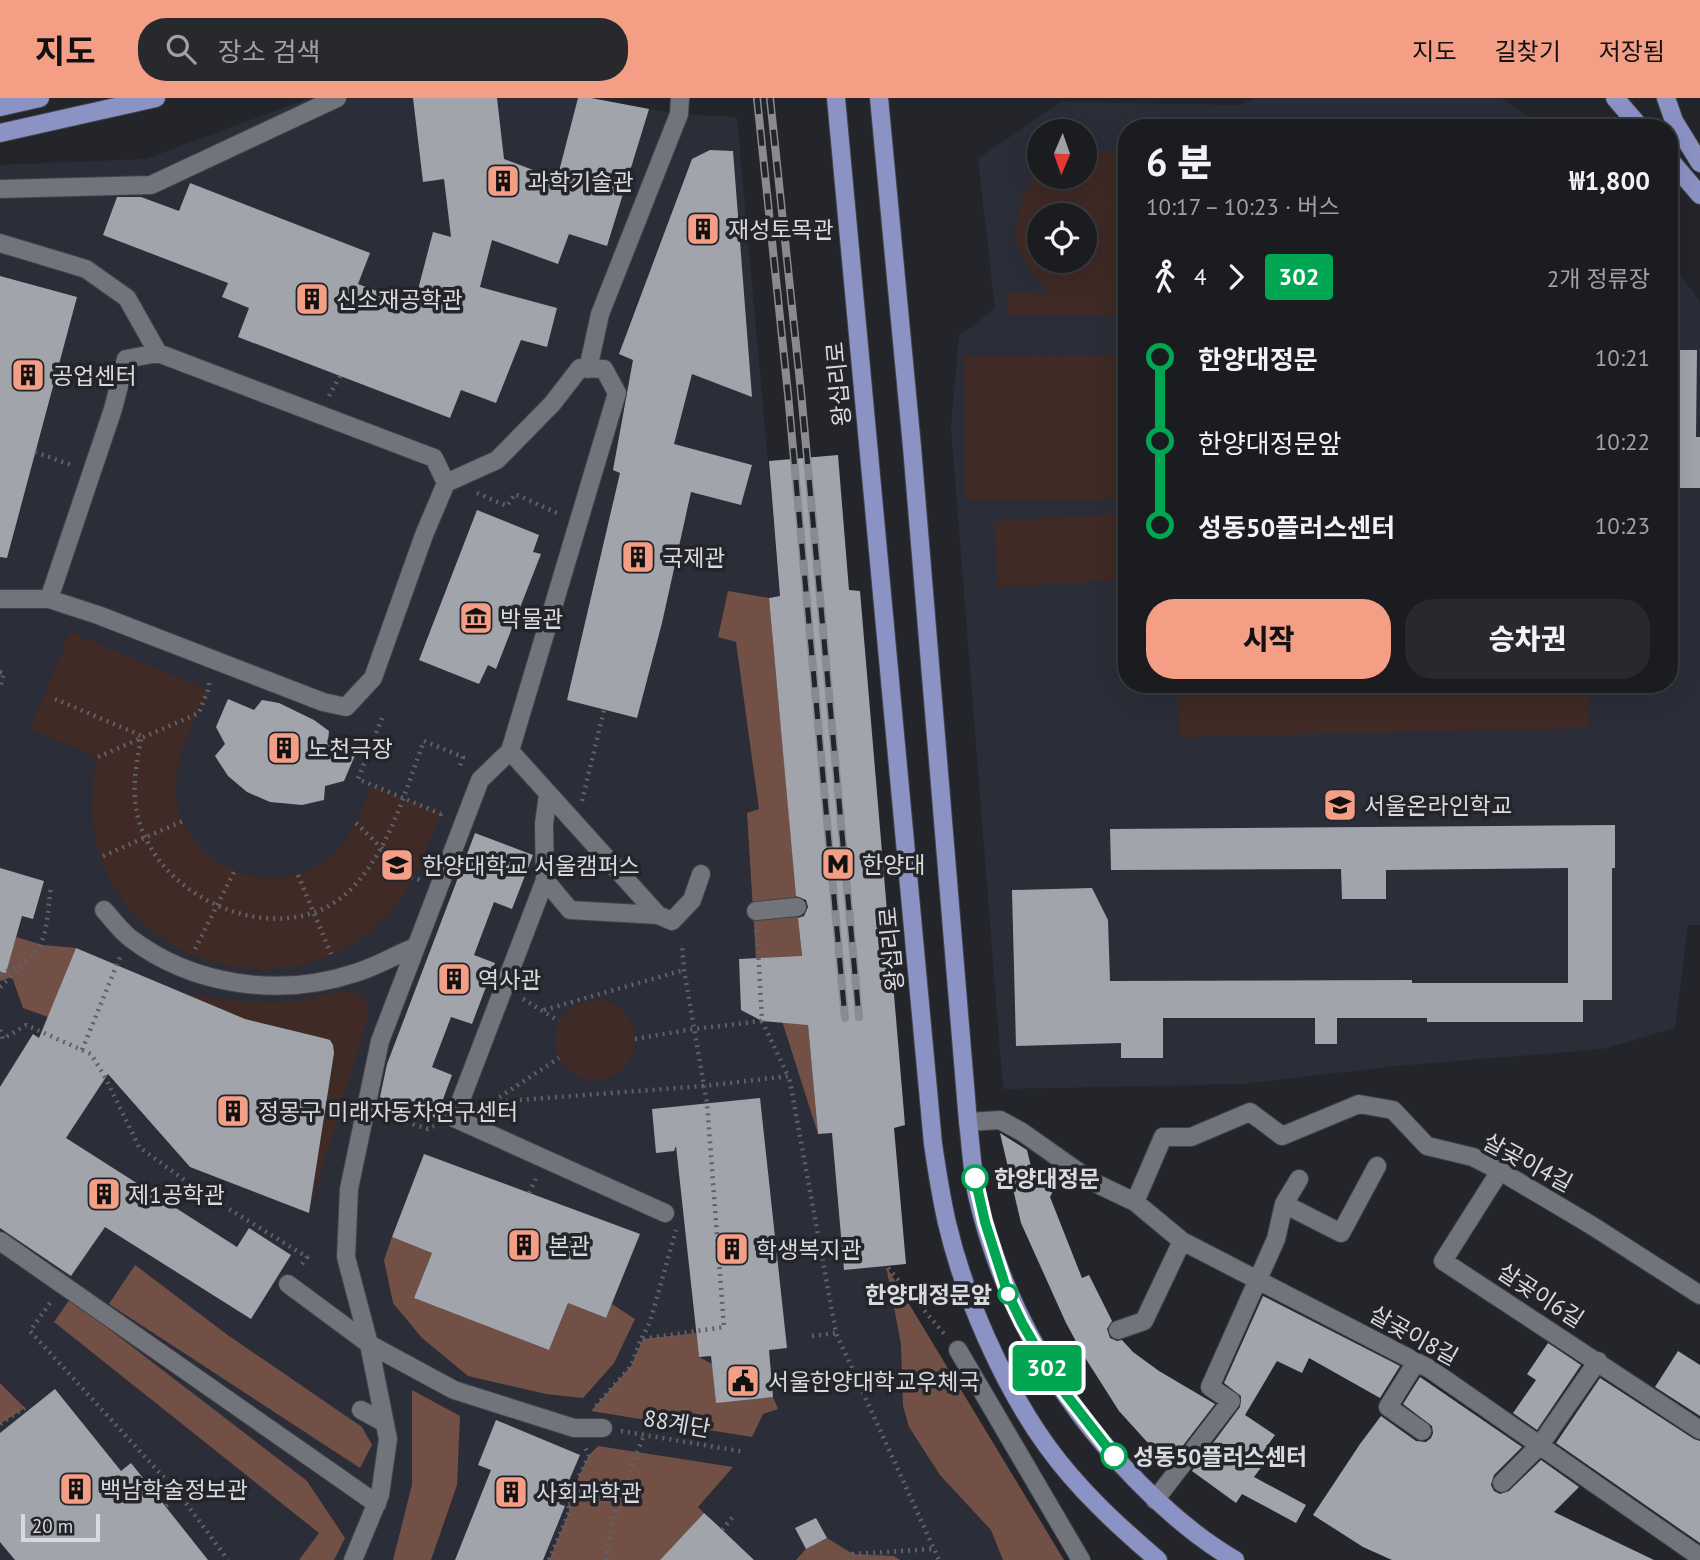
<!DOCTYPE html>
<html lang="ko">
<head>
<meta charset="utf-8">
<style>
	:root { --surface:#1b1c20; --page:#28292d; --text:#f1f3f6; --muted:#a0a1a5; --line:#393a3e; --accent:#f49e86 }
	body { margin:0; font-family:"PT Sans","Noto Sans KR",sans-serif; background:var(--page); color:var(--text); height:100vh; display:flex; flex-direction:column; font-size:26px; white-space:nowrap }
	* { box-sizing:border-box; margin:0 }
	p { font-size:23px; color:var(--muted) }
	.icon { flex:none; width:38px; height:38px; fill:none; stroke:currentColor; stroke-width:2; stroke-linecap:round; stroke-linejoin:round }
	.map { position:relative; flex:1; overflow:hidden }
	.side { position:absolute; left:1118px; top:21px; width:560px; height:574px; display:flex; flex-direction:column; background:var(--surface); border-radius:28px; box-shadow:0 7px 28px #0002,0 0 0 2px var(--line) }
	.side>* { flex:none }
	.badge { padding:0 14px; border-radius:5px; font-size:24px; line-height:46px }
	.needle { width:46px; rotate:182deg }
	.controls { position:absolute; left:1027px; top:21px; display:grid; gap:14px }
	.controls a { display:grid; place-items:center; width:70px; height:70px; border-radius:50%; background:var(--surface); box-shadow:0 7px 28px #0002,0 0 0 2px var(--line); font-size:35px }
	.scale { position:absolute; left:21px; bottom:18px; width:79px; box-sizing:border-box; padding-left:7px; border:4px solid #d9dade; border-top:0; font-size:19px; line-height:24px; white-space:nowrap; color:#d9dade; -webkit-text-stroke:5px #24252b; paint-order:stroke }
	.map>.badge { position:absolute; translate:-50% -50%; box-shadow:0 0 0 4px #fff }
	.legs { display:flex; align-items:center; gap:10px; height:77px; padding:0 28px; font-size:23px }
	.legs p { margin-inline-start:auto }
	.overview { display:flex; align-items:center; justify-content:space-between; height:119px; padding:0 28px }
	h1 { font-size:38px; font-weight:800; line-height:52px }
	.cta { display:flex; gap:14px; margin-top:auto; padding:14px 28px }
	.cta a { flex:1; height:80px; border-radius:28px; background:var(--accent); color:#111; font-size:28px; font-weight:800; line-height:80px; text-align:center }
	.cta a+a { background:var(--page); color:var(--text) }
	ul { padding:0 28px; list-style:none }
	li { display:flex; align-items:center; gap:24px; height:84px; font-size:26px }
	li i { display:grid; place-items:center; width:10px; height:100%; margin:0 9px; background:currentColor }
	li i::after { content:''; width:18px; height:18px; margin:-9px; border:5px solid; border-radius:50%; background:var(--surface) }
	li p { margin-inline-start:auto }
	li:first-child i { background:linear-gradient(#0000 50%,currentColor 0) }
	li:last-child i { background:linear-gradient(currentColor 50%,#0000 0) }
	header { display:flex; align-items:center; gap:42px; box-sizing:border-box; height:98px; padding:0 35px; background:var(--accent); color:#111 }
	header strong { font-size:33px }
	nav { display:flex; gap:38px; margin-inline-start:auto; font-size:24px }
	.search { width:490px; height:63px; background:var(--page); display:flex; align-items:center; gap:18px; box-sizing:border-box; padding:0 24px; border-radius:28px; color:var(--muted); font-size:26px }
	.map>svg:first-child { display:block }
	.built { fill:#2b2e38; fill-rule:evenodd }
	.green { fill:#3f2a25; fill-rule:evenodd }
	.forest { fill:#735046 }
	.building { fill:#a2a4ab }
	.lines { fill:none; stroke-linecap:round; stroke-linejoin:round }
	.minor-casing { stroke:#424348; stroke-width:20 }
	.major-casing { stroke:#424348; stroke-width:20 }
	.path { stroke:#606167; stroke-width:4.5; stroke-dasharray:2 5; stroke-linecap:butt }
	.minor { stroke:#72747b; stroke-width:18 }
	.major { stroke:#8b93c5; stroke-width:18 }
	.rail-casing { stroke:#8a8b90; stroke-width:8 }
	.rail { stroke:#24252b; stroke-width:5; stroke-dasharray:16; stroke-linecap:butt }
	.line-1-casing { stroke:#fff; stroke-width:16 }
	.line-1 { stroke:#00a651; stroke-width:10 }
	.stop-1-dot { fill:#fff; stroke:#00a651; stroke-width:3.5 }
	.labels { text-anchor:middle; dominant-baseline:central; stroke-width:7; stroke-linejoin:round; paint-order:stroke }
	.poi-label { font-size:23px; fill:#d9dade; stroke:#24252b; text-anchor:start }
	.street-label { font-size:23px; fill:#d9dade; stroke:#24252b }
	.stop-label { font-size:23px; font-weight:bold; fill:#d9dade; stroke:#24252b; text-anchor:start }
</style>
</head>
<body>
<header>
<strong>지도</strong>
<div class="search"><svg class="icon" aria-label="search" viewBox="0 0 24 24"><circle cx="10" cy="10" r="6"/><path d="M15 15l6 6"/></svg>장소 검색</div>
<nav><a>지도</a><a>길찾기</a><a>저장됨</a></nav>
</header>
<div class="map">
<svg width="1700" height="1462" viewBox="0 0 1700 1462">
	<rect width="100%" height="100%" fill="#24252b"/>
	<path class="built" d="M310,0H591L679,16L737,19L780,498L769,500L818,1036L832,1035L886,1168L1064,1462H0V67L146,61Z
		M1254,0H1501L1545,30H1127V586H1670V161L1700,204V827H1688L1675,930L1603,951L1396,968L1243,986L1003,991L951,329L959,238L995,211L978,61L1060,4L1242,7ZM1040,33H1085V79H1040ZM1040,117H1085V163H1040Z"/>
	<path class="green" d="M1085,54H1127V218L1008,217L1006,194L1048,196C1040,184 1030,172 1022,159C1005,130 1024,96 1039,72L1040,79H1085ZM1085,117V163H1040V117Z
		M1127,257V401L965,402L964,258Z
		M1118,416L1122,482L998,489L994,423Z
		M70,534L208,592C196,620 178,651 176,683C172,764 272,811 332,757C353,738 361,712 371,687L441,716C425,753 412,794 382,823C288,914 123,870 95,739C90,712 92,686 97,659L30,631Z
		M1179,586H1588L1589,630L1180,639Z
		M344,893L362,897L368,907V919L309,1115L334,955L332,946L323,940L245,921L185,896C221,900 259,907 295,903C312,902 328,895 344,893Z
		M555 942a40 40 0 1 1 80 0a40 40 0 1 1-80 0Z"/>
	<path class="forest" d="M728,493L769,500L818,1036L783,926L779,860L756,861L747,715L759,711L736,544L718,539Z
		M16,839L43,847L76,850L48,919L23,910L12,879L0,883V868L7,870Z
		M392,1139L432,1155L414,1200L549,1252L568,1205L605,1220L612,1206L635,1221L614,1265L583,1300L546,1296L468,1278L422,1240L393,1205L384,1162Z
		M135,1167L229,1238L362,1329L372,1347L360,1370L109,1206Z
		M886,1168L1064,1462H1003L991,1432L940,1377L909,1329L903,1308L901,1246Z
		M70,1201L307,1383L345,1440L334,1462H299L319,1435L54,1224Z
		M696,1235L699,1259L712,1266L716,1304L773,1299L778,1311L763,1316L752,1339L591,1313L631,1268L643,1241Z
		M0,1285L25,1310L0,1326Z
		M412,1292L460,1318L457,1387L431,1462H393L412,1387Z
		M598,1348L733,1369L698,1409L704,1415L660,1462H549L569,1414L568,1401L589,1357Z
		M827,1440L853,1456L894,1458L900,1462H796L806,1451Z"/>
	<path class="building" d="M413,0H497L504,61L557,81L578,0H591L649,11L607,148L569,136L558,166L492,142L480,189L557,210L547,249L521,242L496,305L461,292L450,320L238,239L249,210L222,199L228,185L103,137L117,99H141L179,113L190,85L370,155L358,186L414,207L433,134L451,139L444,81L423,84Z
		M710,52L733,53L752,299L692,276L674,346L752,367L741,407L691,394L662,525L637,620L567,602L620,375L613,372L633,262L619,256L692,61Z
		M0,178L77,199L7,460L0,459Z
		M1670,252H1697L1696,339H1700V390H1670Z
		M838,357L849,492L860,493L905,1027L894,1030L906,1166L844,1172L832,1035L818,1036L808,927L762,923L741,912L739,861L802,858L798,820L804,818L808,809L806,802L796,798L769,500L780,498L769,363Z
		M477,412L539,437L533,454L541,456L496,571L488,567L479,586L419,562Z
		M228,601L254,612L262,602L279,605L314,622L329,633L328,643L356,655L344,683L325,688L324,702L302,707L270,704L247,694L228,678L215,658L225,646L216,629Z
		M1615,727V770H1612V902H1583V924H1427V920H1337V946H1315V920H1163V960H1121V945L1016,948L1012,792L1092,790L1108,822L1110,883L1412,882V885H1568V770L1386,772V801H1342L1341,771L1111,772L1110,731Z
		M475,735L533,757L512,811L494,804L474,857L495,865L472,926L451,919L432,969L452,977L436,1020L380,999L387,966Z
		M0,770L44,783L33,821L22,818L6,875L0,874Z
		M76,850L245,921L323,940L330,942L333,947L334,955L309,1115L190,1069L108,976L66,1040L237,1149L249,1130L291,1157L251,1221L105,1129L71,1178L0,1130V989L33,936L39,940Z
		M760,1000L787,1250L769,1252L773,1299L716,1305L711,1258L699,1259L676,1048L674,1053L656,1055L652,1011Z
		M1000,1035L1027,1052L1033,1077L1058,1073L1062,1076L1050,1099L1082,1180L1089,1177L1112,1223L1107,1231L1110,1240L1117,1243L1122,1242L1133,1254L1159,1273L1215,1306L1168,1367L1119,1313L1084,1258L1066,1225L1021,1125Z
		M424,1056L640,1136L606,1220L568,1205L549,1252L414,1200L432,1155L392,1139Z
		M1263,1198L1400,1268L1380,1300L1309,1260L1302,1275L1277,1263L1245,1317L1275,1337L1262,1355L1268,1360L1254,1379L1306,1407L1296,1425L1242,1396L1236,1405L1192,1373L1240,1309L1241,1298L1224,1285Z
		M1548,1245L1581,1267L1537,1332L1513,1315L1536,1282L1527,1276Z
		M1678,1253L1700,1267V1318L1655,1289Z
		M1420,1279L1522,1349L1494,1377L1491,1387L1494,1393L1500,1396L1509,1393L1541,1362L1579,1389L1554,1414L1654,1462H1392L1363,1449L1313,1417L1360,1346L1381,1318L1416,1343L1426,1344L1431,1340L1433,1335L1432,1328L1403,1306Z
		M1600,1280L1694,1341L1700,1343V1445L1556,1345Z
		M55,1291L121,1373L131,1365L208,1462H15L0,1444V1335Z
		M496,1322L580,1357L559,1406L565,1408L543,1462H455L491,1372L478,1367Z
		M704,1415L715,1425L754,1462H660Z
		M816,1420L827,1440L806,1451L795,1430Z"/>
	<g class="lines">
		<defs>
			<path id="minor" d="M0,91L151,87L337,0
				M0,145L86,171L127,200L158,255
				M588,271L600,216L679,16L680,0
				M0,501H49L98,517L323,604L346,609L373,580L424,437L446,385L434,360L158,255L126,261L113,311L49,501
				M510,653L658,817L672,823L692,802L701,776
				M548,696L544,726L545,782L454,1020L665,1115
				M545,782L570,812L658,817
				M104,812C112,821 120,832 130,840C193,888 280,900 355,875C376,869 395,857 415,849
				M756,813L797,809
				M968,1024L1000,1022L1022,1034L1093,1084L1135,1104L1182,1143L1430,1271L1700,1459
				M1500,1073L1443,1163L1700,1332
				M1135,1104L1163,1039H1191L1250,1014L1282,1038L1359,1006L1393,1012L1427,1048L1473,1059L1500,1073L1591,1127L1700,1197
				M1284,1106L1341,1135L1377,1068
				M0,1143L377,1406
				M288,1186L369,1246L454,1292L574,1330H603
				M1118,1232L1144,1223L1182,1143
				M958,1252L1081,1462
				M1416,1264L1388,1309L1422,1333
				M361,1312L385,1325
				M1502,1385L1540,1347L1598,1263
				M1155,1402L1231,1303L1210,1289L1276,1141L1284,1106L1299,1081
				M353,1462L380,1397L388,1341L369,1246L346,1159L349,1091L380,943L480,682L510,653L617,295L604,271L580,270L552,306L497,362L446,385"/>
			<path id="major" d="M836,0L933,1046C937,1073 941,1099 947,1125C964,1198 1003,1287 1047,1348C1078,1391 1117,1427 1158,1462
				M879,0L912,349L968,1024C971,1048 972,1073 977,1097C1001,1200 1051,1289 1121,1366C1155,1403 1192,1437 1235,1462
				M1615,0L1641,30
				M1666,0L1674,23L1700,65
				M0,9L40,0
				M0,35L156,0
				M1670,62L1700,97"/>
		</defs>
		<use href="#minor" class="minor-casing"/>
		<use href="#major" class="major-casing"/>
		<path class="path" d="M329,298L340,278
			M35,354L74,368
			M477,395L507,408L515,396L559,416
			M0,574L4,575L0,589
			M55,601L142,638C134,673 129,707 146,741C180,812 292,852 352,790C390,751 405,693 424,643L463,659L459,671
			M382,620L358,681L441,716L443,712
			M98,659L199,615L208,592L210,581
			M582,703L604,612
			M356,725L411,779L420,782
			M103,758L183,723
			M298,777L331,856
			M757,832L762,923L788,978
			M195,851L234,774
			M0,876C51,856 44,837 51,789
			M0,889L22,868
			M523,901L559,923
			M544,912L684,872
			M0,932L3,941L26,927L91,956L105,979L139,1049L198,1092L307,1159L300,1169
			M635,941L694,931L762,923
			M82,952L120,859
			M492,1004L704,988L684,872L682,846
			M481,1009L492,1004L559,960
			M386,1018L428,1031L434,1028
			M529,1095L536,1081
			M888,1170L946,1238
			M50,1205L30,1233L180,1397
			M812,1238L836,1235
			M642,1240L650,1224L676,1132
			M596,1308L631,1268L641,1241L724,1229L707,1005L704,988L789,978L836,1235L934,1451
			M0,1326L25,1310
			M621,1333L745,1354
			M166,1408L180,1397L228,1462
			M722,1432L735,1416
			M549,1462L569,1414L568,1401L589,1357L585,1350
			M606,1462L614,1415L644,1337
			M848,1462L853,1456L934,1451L939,1462"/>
		<use href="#minor" class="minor"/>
		<use href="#major" class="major"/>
		<defs>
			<path id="rail" d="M757,0L788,296L845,920
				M770,0L801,294L859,919"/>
		</defs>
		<use href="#rail" class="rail-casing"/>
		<use href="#rail" class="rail"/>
	</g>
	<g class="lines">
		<defs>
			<path id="line-1" d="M975,1080L985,1124L1008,1196L1022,1225L1054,1281L1114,1358"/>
		</defs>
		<use href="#line-1" class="line-1-casing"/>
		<use href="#line-1" class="line-1"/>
	</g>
	<defs>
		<symbol id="building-square" viewBox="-11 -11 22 22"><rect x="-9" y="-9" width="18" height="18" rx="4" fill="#f49e86" stroke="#24252b"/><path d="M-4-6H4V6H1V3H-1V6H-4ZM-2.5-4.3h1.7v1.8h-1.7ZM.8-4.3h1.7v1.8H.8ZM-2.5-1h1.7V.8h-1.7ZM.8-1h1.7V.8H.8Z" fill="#111"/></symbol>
		<symbol id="museum-square" viewBox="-11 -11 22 22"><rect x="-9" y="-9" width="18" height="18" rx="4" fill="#f49e86" stroke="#24252b"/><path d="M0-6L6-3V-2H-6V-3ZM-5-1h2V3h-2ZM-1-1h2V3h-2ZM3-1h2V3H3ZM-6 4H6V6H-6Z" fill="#111"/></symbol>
		<symbol id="school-square" viewBox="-11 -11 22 22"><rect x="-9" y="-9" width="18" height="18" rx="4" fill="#f49e86" stroke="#24252b"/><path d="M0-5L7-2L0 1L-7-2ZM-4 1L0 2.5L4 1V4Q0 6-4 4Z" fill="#111"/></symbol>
		<symbol id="metro-square" viewBox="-11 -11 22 22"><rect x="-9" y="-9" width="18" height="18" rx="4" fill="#f49e86" stroke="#24252b"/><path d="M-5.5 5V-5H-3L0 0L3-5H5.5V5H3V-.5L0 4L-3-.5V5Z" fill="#111"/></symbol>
		<symbol id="university-square" viewBox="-11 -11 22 22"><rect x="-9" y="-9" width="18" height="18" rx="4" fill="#f49e86" stroke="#24252b"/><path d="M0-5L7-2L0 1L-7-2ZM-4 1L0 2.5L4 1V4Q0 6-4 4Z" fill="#111"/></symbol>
		<symbol id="civic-square" viewBox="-11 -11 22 22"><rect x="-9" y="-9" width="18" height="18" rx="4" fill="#f49e86" stroke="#24252b"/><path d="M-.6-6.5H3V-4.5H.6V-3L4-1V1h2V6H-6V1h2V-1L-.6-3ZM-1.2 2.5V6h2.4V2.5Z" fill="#111"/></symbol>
	</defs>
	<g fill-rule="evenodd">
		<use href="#building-square" x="484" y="64" width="38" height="38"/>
		<use href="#building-square" x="684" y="112" width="38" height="38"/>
		<use href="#building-square" x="293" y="182" width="38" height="38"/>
		<use href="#building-square" x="9" y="258" width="38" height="38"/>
		<use href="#building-square" x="619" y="440" width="38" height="38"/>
		<use href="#museum-square" x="457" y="501" width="38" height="38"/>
		<use href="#building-square" x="265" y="631" width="38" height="38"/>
		<use href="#school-square" x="1321" y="688" width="38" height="38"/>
		<use href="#metro-square" x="819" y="747" width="38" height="38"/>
		<use href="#university-square" x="378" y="748" width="38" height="38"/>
		<use href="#building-square" x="435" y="862" width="38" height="38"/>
		<use href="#building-square" x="214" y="994" width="38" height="38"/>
		<use href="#building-square" x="85" y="1077" width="38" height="38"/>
		<use href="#building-square" x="505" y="1128" width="38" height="38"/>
		<use href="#building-square" x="713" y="1132" width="38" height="38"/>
		<use href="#civic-square" x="724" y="1264" width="38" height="38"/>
		<use href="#building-square" x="57" y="1372" width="38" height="38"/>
		<use href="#building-square" x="492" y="1375" width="38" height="38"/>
	</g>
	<g class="stop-1-dot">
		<circle cx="975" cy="1080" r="12"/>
		<circle cx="1008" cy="1196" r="9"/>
		<circle cx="1114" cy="1358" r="12"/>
	</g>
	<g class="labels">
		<g class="poi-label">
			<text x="528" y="83">과학기술관</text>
			<text x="728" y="131">재성토목관</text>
			<text x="336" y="201">신소재공학관</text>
			<text x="52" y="277">공업센터</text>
			<text x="662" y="459">국제관</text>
			<text x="500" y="520">박물관</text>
			<text x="308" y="650">노천극장</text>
			<text x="1364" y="707">서울온라인학교</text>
			<text x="862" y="766">한양대</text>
			<text x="422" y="767">한양대학교 서울캠퍼스</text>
			<text x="478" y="881">역사관</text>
			<text x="258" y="1013">정몽구 미래자동차연구센터</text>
			<text x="128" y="1096">제1공학관</text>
			<text x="548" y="1147">본관</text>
			<text x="756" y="1151">학생복지관</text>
			<text x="768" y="1283">서울한양대학교우체국</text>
			<text x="100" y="1391">백남학술정보관</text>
			<text x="536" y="1394">사회과학관</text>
		</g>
		<g class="street-label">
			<text transform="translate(838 286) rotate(-95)">왕십리로</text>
			<text transform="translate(891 851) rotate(-95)">왕십리로</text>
			<text transform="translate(1528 1064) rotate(28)">살곶이4길</text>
			<text transform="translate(1541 1197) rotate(33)">살곶이6길</text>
			<text transform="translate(1414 1237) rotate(29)">살곶이8길</text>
			<text transform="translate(677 1325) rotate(10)">88계단</text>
		</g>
		<g class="stop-label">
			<text x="994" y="1080">한양대정문</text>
			<text x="992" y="1196" text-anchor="end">한양대정문앞</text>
			<text x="1133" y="1358">성동50플러스센터</text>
		</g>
	</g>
</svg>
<div class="controls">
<a><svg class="needle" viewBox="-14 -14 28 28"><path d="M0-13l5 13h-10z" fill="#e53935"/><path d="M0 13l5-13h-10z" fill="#a0a1a5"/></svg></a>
<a><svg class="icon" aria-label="locate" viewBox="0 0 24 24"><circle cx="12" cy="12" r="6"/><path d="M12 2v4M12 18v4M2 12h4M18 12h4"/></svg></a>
</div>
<div class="scale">20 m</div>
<b class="badge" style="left:1047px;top:1270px;background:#00a651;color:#fff">302</b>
<section class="side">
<div class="overview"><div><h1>6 분</h1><p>10:17 – 10:23 · 버스</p></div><b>₩1,800</b></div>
<div class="legs"><svg class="icon" aria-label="walk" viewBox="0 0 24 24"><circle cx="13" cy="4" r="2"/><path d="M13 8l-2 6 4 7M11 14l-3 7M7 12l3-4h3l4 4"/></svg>4<svg class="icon" aria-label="forward" viewBox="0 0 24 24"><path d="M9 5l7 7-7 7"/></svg><b class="badge" style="background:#00a651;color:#fff">302</b><p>2개 정류장</p></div>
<ul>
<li><i style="color:#00a651"></i><b>한양대정문</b><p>10:21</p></li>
<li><i style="color:#00a651"></i><span>한양대정문앞</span><p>10:22</p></li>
<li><i style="color:#00a651"></i><b>성동50플러스센터</b><p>10:23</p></li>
</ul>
<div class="cta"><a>시작</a><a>승차권</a></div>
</section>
</div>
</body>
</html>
